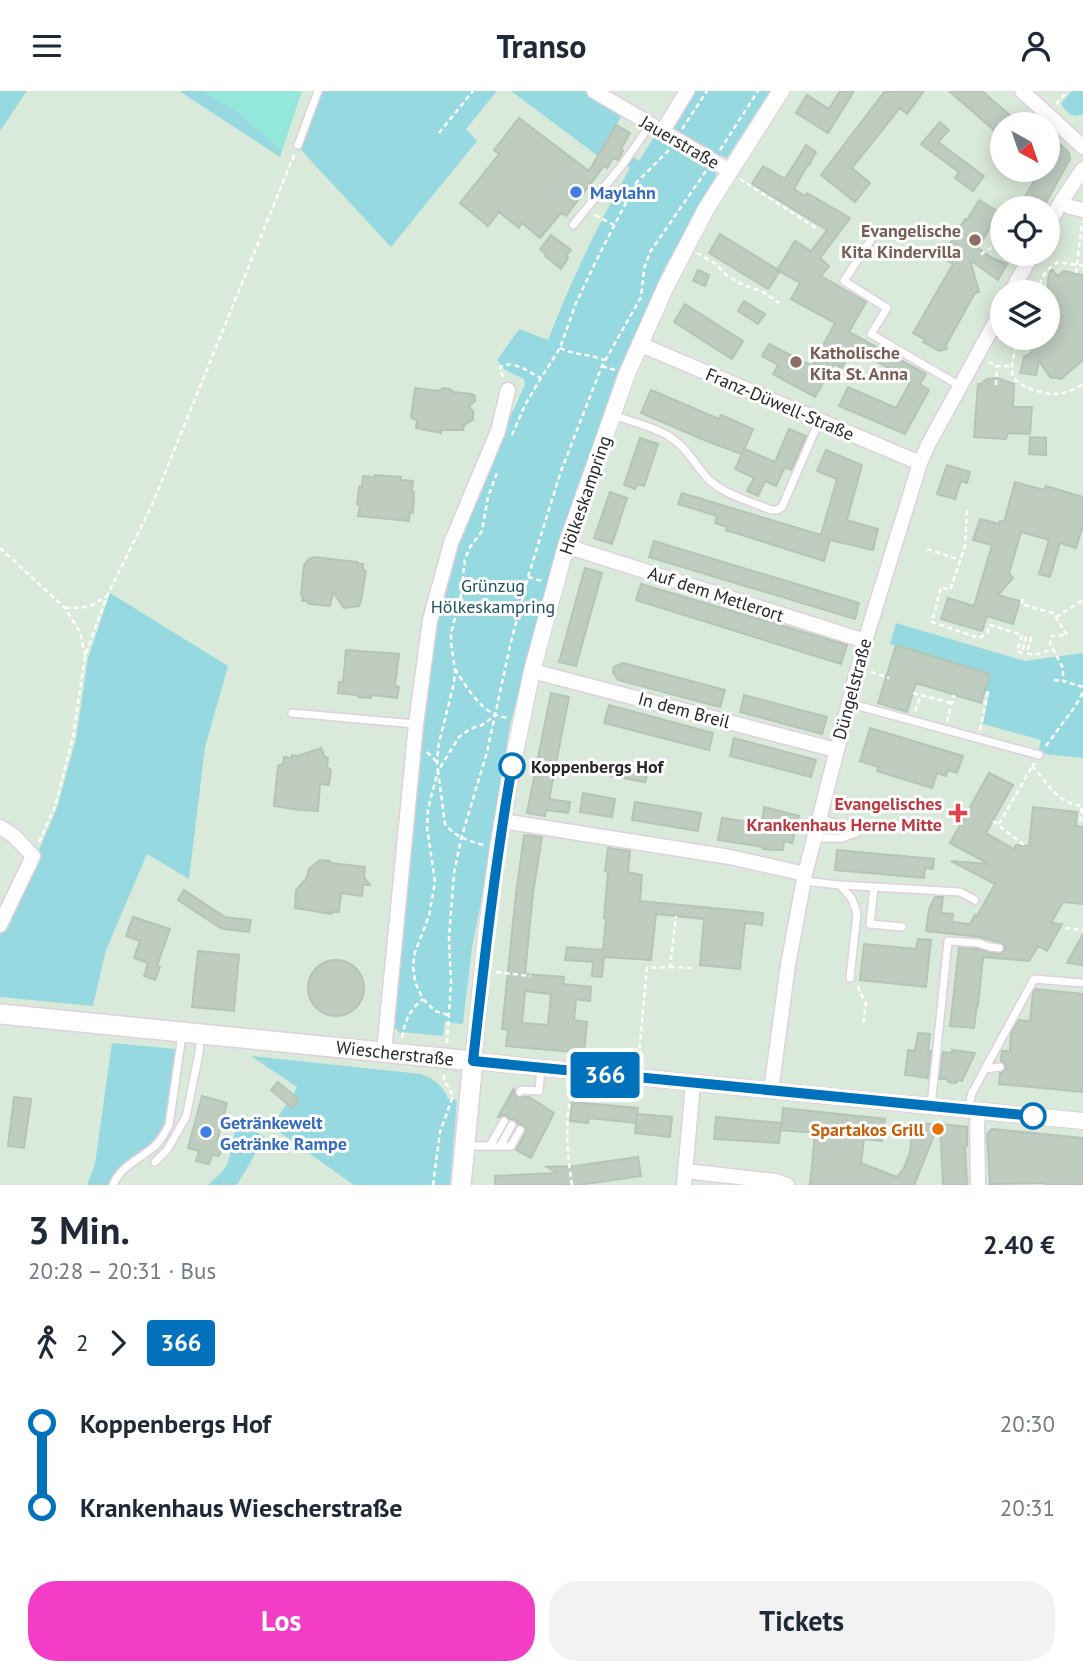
<!DOCTYPE html>
<html lang="de">
<head>
<meta charset="utf-8">
<style>
	:root { --surface:#fff; --page:#f2f2f3; --text:#1f2937; --muted:#747a83; --accent:#f43dc6 }
	body { margin:0; font-family:"PT Sans",sans-serif; background:var(--page); color:var(--text); height:100vh; display:flex; flex-direction:column; font-size:26px; white-space:nowrap }
	* { box-sizing:border-box; margin:0 }
	p { font-size:23px; color:var(--muted) }
	.icon { flex:none; width:38px; height:38px; fill:none; stroke:currentColor; stroke-width:2; stroke-linecap:round; stroke-linejoin:round }
	.map { position:relative; height:1094px; overflow:hidden }
	.side { display:flex; flex-direction:column; background:var(--surface); flex:1 }
	.side>* { flex:none }
	.badge { padding:0 14px; border-radius:5px; font-size:24px; line-height:46px }
	.needle { width:46px; rotate:140deg }
	.buttons { position:absolute; left:990px; top:21px; display:grid; gap:14px }
	.buttons a { display:grid; place-items:center; width:70px; height:70px; border-radius:50%; background:var(--surface); box-shadow:0 4px 18px #0003; font-size:35px }
	.map>.badge { position:absolute; translate:-50% -50%; box-shadow:0 0 0 4px #fff }
	.legs { display:flex; align-items:center; gap:10px; height:77px; padding:0 28px; font-size:23px }
	.legs p { margin-inline-start:auto }
	.head { display:flex; align-items:center; justify-content:space-between; height:119px; padding:0 28px }
	h1 { font-size:38px; font-weight:600; line-height:52px }
	.button { display:flex; gap:14px; margin-top:auto; padding:14px 28px }
	.button a { flex:1; height:80px; border-radius:28px; background:var(--accent); color:#fff; font-size:28px; font-weight:600; line-height:80px; text-align:center }
	.button a+a { background:var(--page); color:var(--text) }
	ul { padding:0 28px; list-style:none }
	li { display:flex; align-items:center; gap:24px; height:84px; font-size:26px }
	li i { display:grid; place-items:center; width:10px; height:100%; margin:0 9px; background:currentColor }
	li i::after { content:''; width:18px; height:18px; margin:-9px; border:5px solid; border-radius:50%; background:var(--surface) }
	li p { margin-inline-start:auto }
	li:first-child i { background:linear-gradient(#0000 50%,currentColor 0) }
	li:last-child i { background:linear-gradient(currentColor 50%,#0000 0) }
	header { display:flex; justify-content:space-between; align-items:center; height:91px; padding:0 28px; background:var(--surface); font-size:32px; font-weight:600 }
	.map>svg:first-child { display:block }
	.green { fill:#97d9e0 }
	.pitch { fill:#93e7db }
	.building { fill:#bfccc0; stroke:#b4c5b5; stroke-width:2; fill-rule:evenodd }
	.lines { fill:none; stroke-linecap:round; stroke-linejoin:round }
	.service-casing { stroke:#e1cfdc; stroke-width:10 }
	.minor-casing { stroke:#e1cfdc; stroke-width:17 }
	.tertiary-casing { stroke:#e1cfdc; stroke-width:18 }
	.secondary-casing { stroke:#e1cfdc; stroke-width:22 }
	.path { stroke:#fff; stroke-width:2.5; stroke-dasharray:5 3.5; stroke-linecap:butt }
	.service { stroke:#fff; stroke-width:7 }
	.minor { stroke:#fff; stroke-width:14 }
	.tertiary { stroke:#fff; stroke-width:16 }
	.secondary { stroke:#fff; stroke-width:19 }
	.line-1-casing { stroke:#fff; stroke-width:16 }
	.line-1 { stroke:#0072bc; stroke-width:10 }
	.shop-dot { fill:#3f7fe0; stroke:#fff; stroke-width:2.5 }
	.education-dot { fill:#8d6e63; stroke:#fff; stroke-width:2.5 }
	.stop-1-dot { fill:#fff; stroke:#0072bc; stroke-width:3.5 }
	.health-dot { fill:#e0444e; stroke:#fff; stroke-width:2.5 }
	.food-dot { fill:#e8710a; stroke:#fff; stroke-width:2.5 }
	.labels { text-anchor:middle; dominant-baseline:central; stroke-width:6; stroke-linejoin:round; paint-order:stroke }
	.street-label { font-size:18px; fill:#282828; stroke:#fff }
	.shop-label { font-size:18px; font-weight:bold; fill:#366cbe; stroke:#fff; text-anchor:start }
	.education-label { font-size:18px; font-weight:bold; fill:#785e54; stroke:#fff; text-anchor:end }
	.park-label { font-size:18px; fill:#1b5161; stroke:#fff }
	.stop-label { font-size:18px; font-weight:bold; fill:#282828; stroke:#fff; text-anchor:start }
	.health-label { font-size:18px; font-weight:bold; fill:#be3a42; stroke:#fff; text-anchor:end }
	.food-label { font-size:18px; font-weight:bold; fill:#c56008; stroke:#fff; text-anchor:end }
</style>
</head>
<body>
<header><svg class="icon" aria-label="menu" viewBox="0 0 24 24"><path d="M4 6h16M4 12h16M4 18h16"/></svg>Transo<svg class="icon" aria-label="person" viewBox="0 0 24 24"><circle cx="12" cy="8" r="4"/><path d="M4 21q1-7 8-7t8 7"/></svg></header>
<div class="map">
<svg width="1083" height="1094" viewBox="0 0 1083 1094">
	<rect width="100%" height="100%" fill="#daeada"/>
	<path class="green" d="M0,0H27L0,40Z
		M179,0H203L237,20L282,60L280,66Z
		M322,0H497L466,38L477,50L391,156L301,59Z
		M511,0H585L626,25L621,26L598,65Z
		M692,0H770L727,67L715,62L672,36Z
		M1072,0H1083V23L1076,25L1071,24L1062,15V11Z
		M654,46L704,76H712L715,78L716,85L666,174L617,283L549,488L510,634L480,817L472,856L463,933L452,932L445,930L443,945L402,941L400,942L395,937L393,930L425,614L438,524L454,460L484,382L525,294L524,288L505,279L497,269L519,238L548,249C571,190 598,133 630,77L626,74L633,65L639,70Z
		M110,502L228,575L205,656L189,788L147,763L106,859L93,915L0,906V844L5,838L57,717L76,648L88,567Z
		M896,532L1025,570L1083,562V667L1044,663V661L1039,658L1041,649L983,633L989,601L985,599L990,583L890,553Z
		M112,952L177,958L166,1032L161,1044L111,1094H87L95,1073Z
		M251,965L421,983C434,988 444,995 448,1008L457,1009L450,1094H354L272,1036L287,1012L293,1016L299,1009L293,1004L297,996Z
		M237,1030L265,1046L237,1094H208L222,1081L228,1072Z"/>
	<path class="pitch" d="M203,0H302L282,60L237,20Z"/>
	<path class="building" d="M840,0H854L828,42L796,22L807,4L829,18Z
		M885,0H924L907,23L900,17L852,77L870,92L855,111L821,84Z
		M949,0H982L1020,33H1003V47Z
		M519,27L589,80L616,34L630,42L621,58L623,60L618,69L613,67L607,77L604,75L566,125L561,122L540,147L522,132L519,137L499,121L488,135L460,112L499,63L494,59Z
		M940,31L949,39L938,51L984,85L973,100L955,87L959,81L921,53Z
		M1055,48L1069,62L1070,68L1043,117H1018L1034,90L1029,87L1036,79H1048V58Z
		M806,54L816,61L809,74L808,73L794,98L805,105L807,102L850,127L820,167L829,175L821,185L866,211L849,241L926,283L920,293L929,299L905,343L839,315L848,296L896,317L911,290L853,257L842,277L834,273L815,306L773,283L778,274L762,265L769,253L812,275L835,232L791,208L800,192L777,179L795,150L811,160L827,139L752,93L763,75L785,88Z
		M979,109L999,121L978,157L992,167L1007,173L998,189L970,169L979,201L975,202L946,254L947,258L939,260L923,251L924,248L913,242L953,173L945,168L953,154L950,153L965,128L967,129Z
		M720,143L780,180L768,198L709,162Z
		M551,144L571,159L566,165L568,167L561,178L545,165L546,163L540,158Z
		M1051,177L1057,185L1064,180L1083,184V269L1061,288L1050,286L1039,270L1036,284L1020,282L1024,266L1032,261L1031,259L1036,256L1033,250L1036,247H1048V188Z
		M698,179L709,184L705,195L693,190Z
		M744,210L765,223L758,233L738,220Z
		M685,213L743,250L732,268L674,231Z
		M997,287L1014,293L1013,316H1032L1030,343L1008,342L1006,348L974,346L978,293H981L987,288Z
		M415,297L439,300L443,297L450,298L453,301L472,303L475,305V310L469,315L473,320V329L464,334L463,339H441V342L416,337L417,330L411,326Z
		M651,299L719,328L721,324L753,338L743,361L745,358L775,371L789,338L806,345L791,379L785,376L776,395L765,390L758,405L747,400L754,387L735,378L742,363L709,351L641,322Z
		M1030,346L1046,347V364L1029,363Z
		M640,347L658,353L644,395L637,393L635,398L624,394Z
		M826,359L862,374L847,429L878,438L873,459L830,449L824,470L726,439L727,436L715,432L717,425L678,413L682,402L821,444L837,388L817,380Z
		M947,374L970,381L967,392L961,390L955,408L937,403Z
		M375,384L401,386V389L413,390L412,401H414L413,422L410,421L409,430L358,425L360,414L357,413L359,396H362L363,385L375,386Z
		M1015,391L1044,399L1046,395L1083,406V434L1076,457L1060,452L1050,486L1039,483L1049,449L1021,441L1009,482L1013,487L998,504L1020,510L1013,533L987,525L982,540L941,528L948,507L974,515L992,454L973,449L980,428L999,433L1000,430L1004,431Z
		M610,401L627,407L612,453L594,447Z
		M654,450L859,512L855,528L649,466Z
		M314,466L357,471L359,473H363V478L366,480L361,510L359,515L344,517L333,501L330,515L309,513L307,510H302L303,506L301,504L304,474L309,468Z
		M585,477L602,482L576,575L559,571Z
		M641,493L847,554L841,573L636,509Z
		M896,554L990,583L981,612L916,592L907,621L878,612Z
		M346,559L399,563L395,595L399,596L397,607L371,604V607L358,606V604L338,602L339,591H343Z
		M623,572L725,599L720,616L618,589L613,581L614,576Z
		M551,602L569,606L549,708L570,711L568,722L546,719L545,725L527,722Z
		M744,604L827,626L822,643L740,621Z
		M609,614L713,642L709,659L604,632Z
		M870,637L963,665L957,682L948,679L946,685L937,682L932,697L877,680L878,676L860,670Z
		M734,647L816,669L811,686L730,665Z
		M321,657L325,666L328,667L327,676L331,679L329,694L320,693L318,720L299,719L274,715L278,675L283,673L284,666L292,667V664L298,665Z
		M614,673L648,679L645,691L611,685Z
		M989,682L1013,694L986,742L1014,758L1016,754L1029,755L1033,716L1077,721L1076,735L1083,736V813L1063,811L1051,832L1062,833L1047,860L1038,855L1029,870L983,866L978,914L977,913L974,937L950,935L959,857L977,858L998,863L1002,862L1005,858L1002,852L980,846L926,840L929,818L935,806H943L941,822L953,823L952,831L970,833L975,824L977,825L995,793L951,770L989,773L950,752Z
		M583,702L615,708L612,726L580,721Z
		M635,711L701,722L698,740L632,729Z
		M764,716L799,725L792,752L784,750L783,759H774L763,758L764,756L718,749L722,727L762,733Z
		M524,744L542,746L533,802L525,883L564,886L563,893L591,896L590,910L576,908L574,929L587,931L584,962L506,955L508,939L502,938L516,803ZM525,900L551,903L548,934L522,932Z
		M608,757L630,760L628,781L642,784L640,810L763,822L762,834L745,832L740,878L700,874L704,828L656,823L651,869L604,866L602,886L592,885L593,871L565,869L567,856L603,859L606,827H604L608,781L605,780Z
		M837,759L934,768L933,778L925,777L924,787L835,779Z
		M320,769L330,770V772L365,776L364,786L370,794H363L362,805L341,802L339,821H333L331,823L295,817L296,799L306,788L309,778Z
		M184,799L225,826L251,829L249,841L224,838L219,836L178,809Z
		M133,826L170,838L157,875L160,876L155,889L144,885L148,872L134,867L140,850L126,845Z
		M1083,843V874L1067,872Z
		M918,848L931,849L926,896L860,889L864,853L916,858Z
		M198,860L239,864L234,920L192,916Z
		M308 897a28 28 0 1 1 56 0a28 28 0 1 1-56 0Z
		M1036,898L1083,903V1001L999,993L1000,982L1004,980L1006,976L1004,972L1001,970L1002,960H1010L1011,942L1019,929L1030,930L1033,902Z
		M918,942L930,943L928,960H931L928,987L905,984L908,959L915,960Z
		M952,959L975,962L962,990L958,989L956,992L949,991L947,988H940L943,961L952,962Z
		M278,991L299,1009L292,1017L271,999Z
		M514,997V1002L517,1006H529L554,1022L531,1067L516,1059L526,1041L525,1035L518,1033L516,1029L510,1028L506,1024L498,1026Z
		M202,1005L227,1012L217,1051L223,1053L219,1065L212,1064L209,1073L196,1070L199,1060L188,1057Z
		M14,1006L31,1008L24,1057L8,1055Z
		M572,1011L638,1017L636,1032L589,1027L588,1032L570,1030Z
		M783,1017L885,1028L882,1050L864,1048L861,1072L897,1086L904,1077L910,1061L913,1031L938,1034L915,1092L916,1094H810L815,1042L781,1039Z
		M637,1023L672,1026L670,1046L635,1042Z
		M716,1026L781,1032L779,1052L714,1048Z
		M940,1033L967,1036V1055H965L967,1094H943Z
		M992,1038L1083,1047V1094H1045V1092L990,1093L987,1043Z
		M638,1066L641,1085L579,1094H495V1085L557,1082L547,1076L575,1075Z"/>
	<g class="lines">
		<defs>
			<path id="service" d="M298,54L318,0
				M573,134L623,73L650,34
				M874,144L844,190L887,217L871,243L960,295
				M613,324C630,330 657,337 670,346C686,356 695,373 707,387C724,404 750,410 771,419H777L782,416L819,330
				M848,612L1039,664
				M292,622L415,633
				M819,727L834,732L850,734
				M814,747H842L856,742
				M804,790L840,794L960,801L975,809
				M841,795L852,808L857,822L850,887
				M874,796L870,833L902,836
				M985,978L1000,976
				M520,1001L521,999L539,1000L541,977
				M931,1015L948,850L978,852L990,856L999,857
				M968,1018L972,1002L1034,888L1083,892
				M467,1055H511L520,1039
				M490,1055L504,1030
				M500,1055L512,1034
				M155,1071L167,1059L186,1026L199,962L201,943
				M113,1094C121,1074 141,1068 156,1054C162,1048 165,1041 169,1034L182,944"/>
			<path id="minor" d="M594,0L730,80
				M1022,0L1083,56
				M662,41L687,0
				M1061,111L1070,116L1083,119
				M1048,134L1061,111L1083,78
				M1011,201L1032,163
				M639,253L920,372
				M566,455L865,550
				M532,580L836,659
				M503,730L730,766L805,783
				M0,736L14,745L33,765L0,834
				M384,961L416,633L430,529L451,452L498,340L508,299
				M771,1000L788,874L805,783L865,550L920,372L929,352L1003,217
				M685,1080L775,1090L787,1094
				M684,1094L693,992
				M978,1094L977,1032L979,1020"/>
			<path id="tertiary" d="M781,0L706,118L666,195L627,283L566,455L532,580L512,675L498,757L487,836L473,970L1083,1030"/>
			<path id="secondary" d="M0,923L473,970L461,1094"/>
		</defs>
		<use href="#service" class="service-casing"/>
		<use href="#minor" class="minor-casing"/>
		<use href="#tertiary" class="tertiary-casing"/>
		<use href="#secondary" class="secondary-casing"/>
		<path class="path" d="M1056,13L1068,0
			M682,38L707,0
			M439,42L473,0
			M720,59L758,0
			M740,88L819,139
			M595,124L614,134
			M697,162L716,173L725,183L739,192L763,201L779,212
			M981,164C986,158 995,154 1003,158
			M1076,182L1082,131
			M1036,201L1046,180L1058,171L1083,175
			M1020,247C1016,258 1009,273 1013,285C1017,296 1047,304 1057,303C1066,302 1076,298 1083,293
			M560,257C574,264 590,263 604,269
			M988,271L997,275H1012
			M602,275L615,279
			M503,286L500,276C513,268 528,281 541,287
			M996,294L997,275
			M512,344L525,314L541,287L560,257L576,212L598,166L636,92L670,58
			M967,419L965,455L950,499L941,496L932,531L979,547L987,542L990,534L1022,544L1017,560L1022,562L1026,546L1031,547L1027,562L1034,564L1054,558
			M0,457L65,517L80,541L85,565
			M927,458L960,469
			M528,486L542,490
			M1023,508L1021,513L1053,522L1067,544L1051,545L1050,552L1063,577V590L1083,596
			M65,517L89,516L107,505
			M1056,526L1083,509
			M455,578C465,594 479,617 496,624C500,626 504,626 507,627
			M871,581L889,587
			M1054,589L1063,590
			M913,602L952,612
			M915,620L921,604
			M947,631L954,604
			M980,639L988,601L985,600
			M1046,655L1076,614L1083,601
			M427,661L437,671
			M1032,675C1048,692 1056,712 1082,715L1080,732
			M993,730L1024,754
			M999,733L1034,672
			M39,751L55,716L73,646L85,565L107,505L152,414L294,64
			M483,754C467,749 455,746 445,733L438,680L459,646L470,638L482,634L496,624
			M1065,837L1083,839
			M670,876L693,877
			M496,881L531,885
			M858,895L859,899L866,913L863,935
			M448,924L435,920L423,908L415,891L413,874L415,861L429,825L435,791L427,736L428,718L438,680L437,668L439,652L454,592L455,578L451,552V542L461,504L465,468L470,456L482,440L488,406L498,379
			M402,947C405,930 409,919 423,908
			M447,952L451,892L449,846L454,782L461,748L487,661L510,555L528,486L561,380L602,275L641,206L644,178L650,161L706,80
			M638,974L647,877L670,876L676,825
			M433,1094L440,1041L453,1005L448,995L444,991V984
			M572,1094C568,1068 565,1042 569,1015C571,1007 576,1002 576,994"/>
		<use href="#service" class="service"/>
		<use href="#minor" class="minor"/>
		<use href="#tertiary" class="tertiary"/>
		<use href="#secondary" class="secondary"/>
	</g>
	<g class="lines">
		<defs>
			<path id="line-1" d="M512,675C495,773 484,871 473,970L1033,1025"/>
		</defs>
		<use href="#line-1" class="line-1-casing"/>
		<use href="#line-1" class="line-1"/>
	</g>
	<g class="shop-dot">
		<circle cx="576" cy="101" r="7"/>
		<circle cx="206" cy="1041" r="7"/>
	</g>
	<g class="education-dot">
		<circle cx="975" cy="149" r="7"/>
		<circle cx="796" cy="271" r="7"/>
	</g>
	<g class="stop-1-dot">
		<circle cx="512" cy="675" r="12"/>
		<circle cx="1033" cy="1025" r="12"/>
	</g>
	<path class="health-dot" d="M954.5 711.5h7v7h7v7h-7v7h-7v-7h-7v-7h7z"/>
	<circle class="food-dot" cx="938" cy="1038" r="7"/>
	<g class="labels">
		<g class="street-label">
			<text transform="translate(680 51) rotate(30)">Jauerstraße</text>
			<text transform="translate(780 313) rotate(23)">Franz-Düwell-Straße</text>
			<text transform="translate(585 404) rotate(-71)">Hölkeskampring</text>
			<text transform="translate(716 503) rotate(18)">Auf dem Metlerort</text>
			<text transform="translate(852 598) rotate(-75)">Düngelstraße</text>
			<text transform="translate(684 619) rotate(15)">In dem Breil</text>
			<text transform="translate(395 962) rotate(6)">Wiescherstraße</text>
		</g>
		<g class="shop-label">
			<text x="590" y="101">Maylahn</text>
			<text x="220" y="1031">Getränkewelt<tspan x="220" dy="21">Getränke Rampe</tspan></text>
		</g>
		<g class="education-label">
			<text x="961" y="139">Evangelische<tspan x="961" dy="21">Kita Kindervilla</tspan></text>
			<text x="810" y="261" text-anchor="start">Katholische<tspan x="810" dy="21">Kita St. Anna</tspan></text>
		</g>
		<g class="park-label">
			<text x="493" y="494">Grünzug<tspan x="493" dy="21">Hölkeskampring</tspan></text>
		</g>
		<g class="stop-label">
			<text x="531" y="675">Koppenbergs Hof</text>
		</g>
		<g class="health-label">
			<text x="942" y="712">Evangelisches<tspan x="942" dy="21">Krankenhaus Herne Mitte</tspan></text>
		</g>
		<g class="food-label">
			<text x="924" y="1038">Spartakos Grill</text>
		</g>
	</g>
</svg>
<div class="buttons">
<a><svg class="needle" viewBox="-14 -14 28 28"><path d="M0-13l5 13h-10z" fill="#e53935"/><path d="M0 13l5-13h-10z" fill="#747a83"/></svg></a>
<a><svg class="icon" aria-label="locate" viewBox="0 0 24 24"><circle cx="12" cy="12" r="6"/><path d="M12 2v4M12 18v4M2 12h4M18 12h4"/></svg></a>
<a><svg class="icon" aria-label="layers" viewBox="0 0 24 24"><path d="M12 4l9 5-9 5-9-5zM3 14l9 5 9-5"/></svg></a>
</div>
<b class="badge" style="left:605px;top:984px;background:#0072bc;color:#fff">366</b>
</div>
<section class="side">
<div class="head"><div><h1>3 Min.</h1><p>20:28 – 20:31 · Bus</p></div><b>2.40 €</b></div>
<div class="legs"><svg class="icon" aria-label="walk" viewBox="0 0 24 24"><circle cx="13" cy="4" r="2"/><path d="M13 8l-2 6 4 7M11 14l-3 7M7 12l3-4h3l4 4"/></svg>2<svg class="icon" aria-label="forward" viewBox="0 0 24 24"><path d="M9 5l7 7-7 7"/></svg><b class="badge" style="background:#0072bc;color:#fff">366</b></div>
<ul>
<li><i style="color:#0072bc"></i><b>Koppenbergs Hof</b><p>20:30</p></li>
<li><i style="color:#0072bc"></i><b>Krankenhaus Wiescherstraße</b><p>20:31</p></li>
</ul>
<div class="button"><a>Los</a><a>Tickets</a></div>
</section>
</body>
</html>
